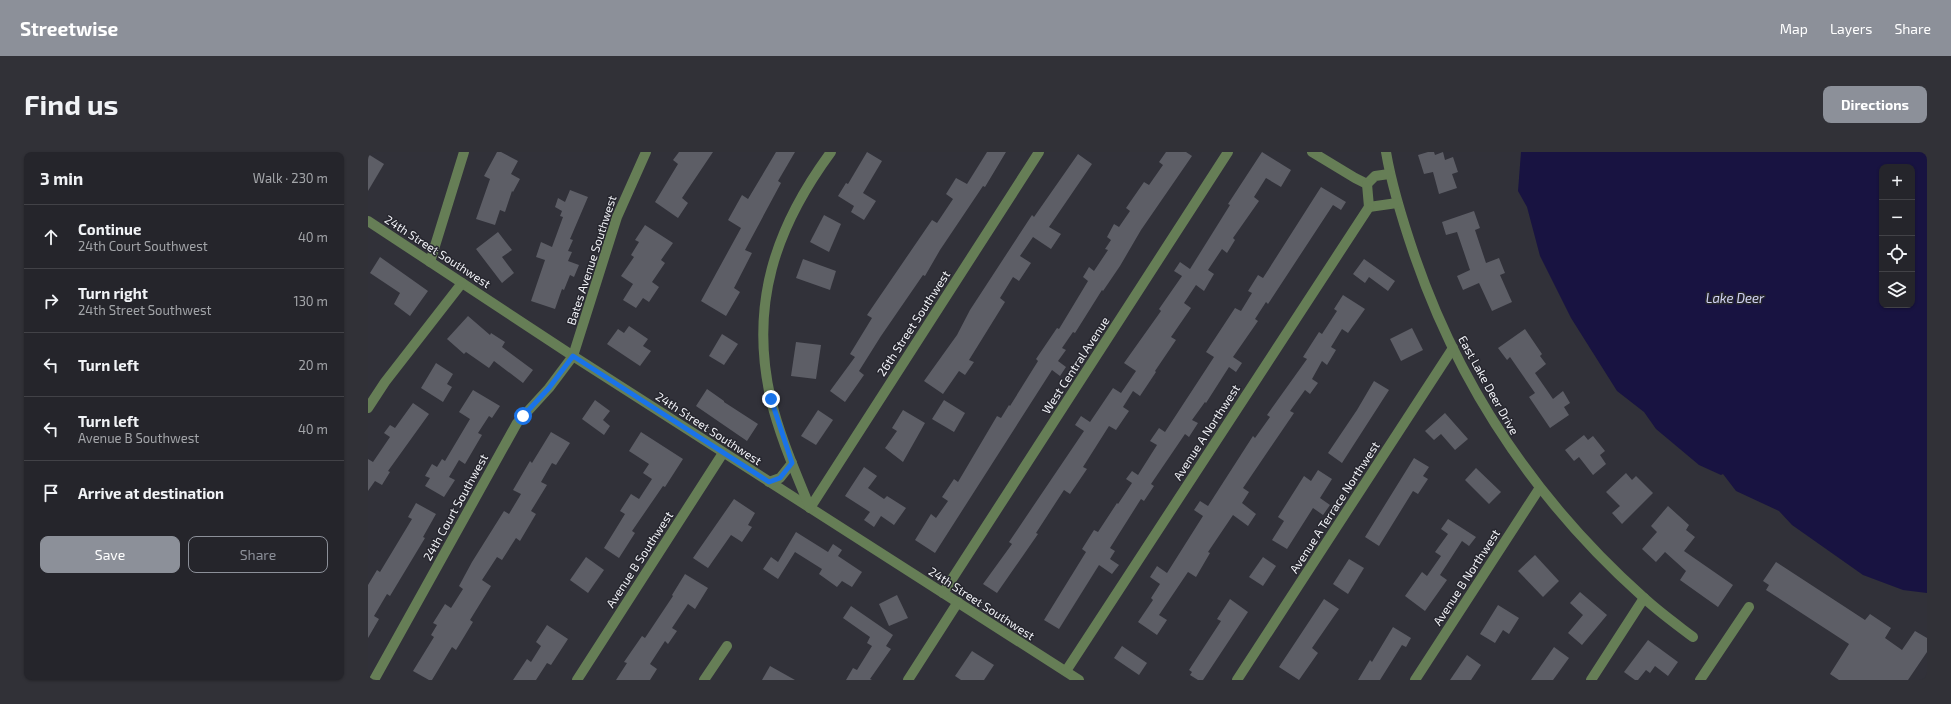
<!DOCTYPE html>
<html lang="en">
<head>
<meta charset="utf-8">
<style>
	:root { --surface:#25252b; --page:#313137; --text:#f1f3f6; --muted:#a3a5a9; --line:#424247; --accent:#8c9099 }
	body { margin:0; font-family:"Exo 2",sans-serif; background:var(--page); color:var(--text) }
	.controls { position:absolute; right:12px; top:12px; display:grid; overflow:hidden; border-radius:8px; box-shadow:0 1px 3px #0004 }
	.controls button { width:36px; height:36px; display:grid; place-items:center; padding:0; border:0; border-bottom:1px solid var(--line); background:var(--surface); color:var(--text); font:20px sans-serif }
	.stop { position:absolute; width:12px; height:12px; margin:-9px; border:3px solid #1a73e8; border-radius:50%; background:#fff }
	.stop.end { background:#1a73e8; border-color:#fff; box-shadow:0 1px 4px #0008 }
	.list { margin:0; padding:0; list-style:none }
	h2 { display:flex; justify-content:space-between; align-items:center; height:52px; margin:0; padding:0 16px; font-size:17px }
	h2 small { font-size:13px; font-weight:400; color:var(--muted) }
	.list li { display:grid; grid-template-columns:26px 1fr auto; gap:12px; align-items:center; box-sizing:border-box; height:64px; padding:0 16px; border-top:1px solid var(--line) }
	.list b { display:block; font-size:15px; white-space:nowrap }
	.list p { margin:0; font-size:13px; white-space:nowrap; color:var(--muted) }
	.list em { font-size:13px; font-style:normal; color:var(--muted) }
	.actions { display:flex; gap:8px; padding:12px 16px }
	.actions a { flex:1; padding:9px 0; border:1px solid var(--accent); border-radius:8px; text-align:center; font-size:14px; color:var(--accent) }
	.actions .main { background:var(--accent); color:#fff }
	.icon { flex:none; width:22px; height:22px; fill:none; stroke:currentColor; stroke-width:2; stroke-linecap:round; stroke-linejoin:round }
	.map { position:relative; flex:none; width:1559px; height:528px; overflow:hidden; border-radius:8px }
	header { display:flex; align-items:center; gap:24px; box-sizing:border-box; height:56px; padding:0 20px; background:var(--accent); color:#fff }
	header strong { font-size:19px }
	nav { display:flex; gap:22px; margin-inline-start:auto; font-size:14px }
	.intro { display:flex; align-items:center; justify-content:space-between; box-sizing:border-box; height:96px; padding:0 24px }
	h1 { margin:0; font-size:28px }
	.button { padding:10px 18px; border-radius:8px; background:var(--accent); color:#fff; font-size:14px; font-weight:700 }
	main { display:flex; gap:24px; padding:0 24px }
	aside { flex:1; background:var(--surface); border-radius:8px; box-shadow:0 1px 3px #0004 }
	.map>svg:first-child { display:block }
</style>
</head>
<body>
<header>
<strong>Streetwise</strong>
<nav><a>Map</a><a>Layers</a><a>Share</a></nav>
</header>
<div class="intro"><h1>Find us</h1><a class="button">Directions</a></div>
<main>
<aside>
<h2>3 min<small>Walk · 230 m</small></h2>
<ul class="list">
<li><svg class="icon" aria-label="ahead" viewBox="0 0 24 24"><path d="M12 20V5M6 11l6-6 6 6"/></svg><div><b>Continue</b><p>24th Court Southwest</p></div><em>40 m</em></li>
<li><svg class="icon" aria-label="right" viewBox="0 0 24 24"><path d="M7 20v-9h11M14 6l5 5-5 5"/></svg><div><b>Turn right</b><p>24th Street Southwest</p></div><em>130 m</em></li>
<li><svg class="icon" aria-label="left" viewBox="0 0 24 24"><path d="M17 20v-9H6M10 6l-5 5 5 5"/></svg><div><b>Turn left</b></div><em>20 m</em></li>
<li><svg class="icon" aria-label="left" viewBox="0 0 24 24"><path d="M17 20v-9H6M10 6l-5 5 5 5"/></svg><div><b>Turn left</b><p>Avenue B Southwest</p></div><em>40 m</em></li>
<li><svg class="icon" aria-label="arrive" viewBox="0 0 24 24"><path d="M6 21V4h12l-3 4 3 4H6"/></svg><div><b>Arrive at destination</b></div></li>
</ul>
<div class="actions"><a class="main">Save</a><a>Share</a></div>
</aside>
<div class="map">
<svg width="1559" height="528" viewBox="0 0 1559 528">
	<rect width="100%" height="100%" fill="#313139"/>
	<path fill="#181341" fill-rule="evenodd" d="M1153,0H1559V441L1535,438L1495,423L1424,373L1411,359L1368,339L1355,322L1353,323L1331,313L1288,277L1276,260L1249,239L1203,166L1172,104L1159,55L1150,39ZM1514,15H1544V153H1514Z"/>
	<g fill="#5d5e66">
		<polygon points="129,0 133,0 150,9 143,22 152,27 145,40 144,39 137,60 132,58 127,73 108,67 122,27 116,24"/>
		<polygon points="311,0 345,0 314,46 320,51 310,66 287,50 310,12 305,8"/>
		<polygon points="408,0 427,0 410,29 413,31 377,98 384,101 366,136 372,140 358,164 333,149 373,76 360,68 374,43 380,47"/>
		<polygon points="499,0 514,9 495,41 508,49 496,68 483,60 486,54 470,44 478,31 480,32"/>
		<polygon points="619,0 638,0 617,35 615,34 572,98 557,124 555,123 513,184 491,219 496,223 477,250 462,239 487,205 482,202 504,166 499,163 564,68 569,71 585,47 578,42 588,26 599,32"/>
		<polygon points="798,0 818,0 824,4 773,78 752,114 735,139 734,138 707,181 705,180 694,196 698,198 690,209 698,215 692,224 684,218 567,401 547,388 563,362 568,366 580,349 574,345 586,327 590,330 629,264 633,266 641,253 642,254 670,209 668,207 689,176 691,177 720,129 715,125 721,115 726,119 740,98 737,97 743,88 739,85 746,72 751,75 762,59 758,56 776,30 781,33 795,13 791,10"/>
		<polygon points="894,0 923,18 913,35 898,26 886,45 891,49 865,86 867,88 859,101 854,97 840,118 846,122 836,139 828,133 816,151 823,156 803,185 808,188 787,219 788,220 772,244 765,239 755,255 761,259 748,278 741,274 715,315 719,317 702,342 696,338 668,381 670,382 629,441 615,432 644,392 641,390 716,279 707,273 713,264 722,270 745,236 753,241 768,219 756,211 793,159 791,157 814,124 806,119 812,110 822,117 862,53 860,52"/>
		<polygon points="1060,0 1066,0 1067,3 1075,0 1077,8 1085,5 1090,20 1084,22 1089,36 1071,42 1065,20 1056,22 1050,3"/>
		<polygon points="0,2 16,12 0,39"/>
		<polygon points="710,2 724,12 681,75 693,82 683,97 665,85 652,104 663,111 651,129 645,125 632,146 637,150 601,208 606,210 597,223 591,219 575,242 556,229 589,183 602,158 664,63 666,65"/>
		<polygon points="953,35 978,50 973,58 965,53 900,152 898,150 887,167 890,169 865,205 874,211 868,220 861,215 838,251 837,250 824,268 830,271 821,285 817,282 783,332 786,334 776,349 773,347 742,396 747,399 742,407 751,413 744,422 731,413 691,477 676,468 718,400 714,397 726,378 730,380 749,351 750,352 764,331 758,327 764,319 770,323 789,293 782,289 791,276 797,280 846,205 838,200 867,156 873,159 884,141 880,139 890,123 895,126"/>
		<polygon points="202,38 220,45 202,87 205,88 200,99 204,100 200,109 211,113 206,125 202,123 196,138 194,137 187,157 163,149 177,108 168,105 173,90 184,95 195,65 192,64 194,59 187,55 190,46 197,50"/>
		<polygon points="1106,59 1112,76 1107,78 1118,111 1131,106 1137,121 1132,123 1144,150 1124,159 1111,131 1095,138 1089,124 1102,118 1089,80 1078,83 1074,70"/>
		<polygon points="456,63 473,72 461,100 442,90"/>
		<polygon points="277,73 305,91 293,108 297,111 284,130 291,135 281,150 275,146 268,156 255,148 265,132 253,124 266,105 263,103 271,90 267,88"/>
		<polygon points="130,80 144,98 134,105 146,121 134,131 108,97"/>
		<polygon points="12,105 60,139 42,164 26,152 32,141 2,121"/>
		<polygon points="435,107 468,119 462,138 428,126"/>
		<polygon points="996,107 1027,129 1020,139 1001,125 997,131 985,122"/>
		<polygon points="975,143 997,157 980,181 974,177 963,195 968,198 959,213 954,209 944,227 950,231 942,242 937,238 922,259 926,261 875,336 881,340 874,351 888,362 880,374 865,363 840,400 842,401 828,425 820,420 791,463 799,468 789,483 770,470 785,448 783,446 792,432 782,425 789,414 799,421 835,364 826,358 832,349 840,354 885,284 887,286 902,265 899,263 939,207 935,205 951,180 954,182 969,159 966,157"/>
		<polygon points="100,164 122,183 123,181 137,190 134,195 165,218 155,231 126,209 121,216 98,200 96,202 79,187"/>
		<polygon points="261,174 280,187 275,194 283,199 272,214 239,192 250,177 256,181"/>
		<polygon points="1044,176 1055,198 1033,209 1022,187"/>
		<polygon points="1157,177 1174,202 1172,204 1178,212 1167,221 1185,247 1195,239 1202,251 1196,255 1201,263 1182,276 1161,245 1167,241 1142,205 1139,208 1130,196"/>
		<polygon points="354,182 370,192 356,213 341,204"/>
		<polygon points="428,190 453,193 448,227 423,224"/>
		<polygon points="68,211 85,222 79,232 84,235 75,250 53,236"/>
		<polygon points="1006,229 1021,238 974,311 960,301 989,258"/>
		<polygon points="339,237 356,249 356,250 390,272 379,289 328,254"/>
		<polygon points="105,238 132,254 124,266 121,264 110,281 114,283 97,312 91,308 81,325 87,328 76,345 57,334 62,326 57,324 64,312 69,315 74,307 77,309 102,267 91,260"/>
		<polygon points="227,248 242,259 235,268 242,274 236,283 214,267"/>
		<polygon points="576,248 597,261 586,280 564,267"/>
		<polygon points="45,251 61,262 20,319 22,320 14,333 7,329 0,339 0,307 5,310 22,285 16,281 22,273 27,276"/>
		<polygon points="450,258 465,268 448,293 433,284"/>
		<polygon points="535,258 557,271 535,310 517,296 529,279 524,276"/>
		<polygon points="1077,261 1100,287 1087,298 1073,282 1066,288 1057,279"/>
		<polygon points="183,280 202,291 188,313 184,311 173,330 179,333 163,359 168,362 152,389 148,386 134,408 129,405 114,428 123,434 102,468 105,470 88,498 84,495 64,528 61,528 45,519 66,485 63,483 69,473 65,471 77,452 83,456 95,437 91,434 104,410 136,359 141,362 153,342 145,338 162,309 164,311"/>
		<polygon points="273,280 315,307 297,335 295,334 264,379 267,381 251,406 236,396 257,362 252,359 263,342 271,347 284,327 275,321 281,312 261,299"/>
		<polygon points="1216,283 1220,288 1225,284 1237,299 1232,303 1238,312 1225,323 1211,305 1206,309 1197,298"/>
		<polygon points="1046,306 1061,315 1055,324 1060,327 1050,342 1045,339 1011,394 997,385"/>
		<polygon points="496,315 509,324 500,336 516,347 519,344 538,356 526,373 513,364 506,375 496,368 502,360 477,344"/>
		<polygon points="1108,316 1133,340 1121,352 1097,328"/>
		<polygon points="950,318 964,327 952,346 962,353 955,363 945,356 919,397 904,388 916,369 910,365 936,324 943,329"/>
		<polygon points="1258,321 1264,328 1268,324 1285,341 1254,372 1244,361 1252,354 1238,340"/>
		<polygon points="366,347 387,361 380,373 384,375 374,390 363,383 340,416 325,406"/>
		<polygon points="48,351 68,362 55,385 57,386 22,444 19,442 6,464 11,467 0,486 0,433 9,418 12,420 44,367 40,365"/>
		<polygon points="1300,354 1321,373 1318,378 1327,385 1316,399 1365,433 1350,455 1312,428 1318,419 1297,400 1288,410 1274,397 1289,380 1283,374"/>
		<polygon points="1080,367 1108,385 1101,394 1094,389 1072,423 1079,428 1057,459 1037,444 1054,420 1059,424 1073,404 1067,400 1080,382 1073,377"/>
		<polygon points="428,380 460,400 465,392 474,398 470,404 494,420 484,435 474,429 469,435 451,422 454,417 427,400 410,427 395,417 403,405 410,410"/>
		<polygon points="1167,403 1191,429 1175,445 1150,419"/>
		<polygon points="218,405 236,418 220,441 202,428"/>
		<polygon points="895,405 908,414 895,434 881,425"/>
		<polygon points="981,407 996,416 980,442 965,432"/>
		<polygon points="1408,410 1497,468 1502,462 1523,476 1517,486 1534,498 1547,479 1559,486 1559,500 1540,528 1471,528 1462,522 1481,492 1398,438 1401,433 1395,429"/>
		<polygon points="317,422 340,436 327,457 320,452 304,476 309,479 300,492 297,489 282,512 289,517 282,528 248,528 259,511 256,510 274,484 277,486 305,444 304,443"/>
		<polygon points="1212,440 1239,463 1214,493 1200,481 1215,463 1202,451"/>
		<polygon points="529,443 540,466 521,474 511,452"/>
		<polygon points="862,447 880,460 835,528 830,528 822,523 824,520 821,518 853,469 849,467"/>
		<polygon points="956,447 971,457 944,496 950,501 931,528 911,515"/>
		<polygon points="1130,453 1151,466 1141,482 1135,478 1127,491 1112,482"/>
		<polygon points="483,454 525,483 518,494 523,497 502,527 504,528 478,528 485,516 489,518 504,494 499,491 502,485 475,466"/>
		<polygon points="179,473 200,487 183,513 179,511 168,528 145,528 159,507 163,510 173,494 168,490"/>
		<polygon points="1025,475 1043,486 1038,495 1034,493 1012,528 990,528 1002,508 1004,510"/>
		<polygon points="1280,488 1310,510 1300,524 1287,514 1282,521 1278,518 1270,528 1267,528 1256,520"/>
		<polygon points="754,494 779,511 771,523 746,506"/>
		<polygon points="1186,495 1201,506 1185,528 1163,528"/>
		<polygon points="604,499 626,513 616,528 593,528 587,524"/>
		<polygon points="1099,503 1113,513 1103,528 1082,528"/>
		<polygon points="402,514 427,528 394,528"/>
	</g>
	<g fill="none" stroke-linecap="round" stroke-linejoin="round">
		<g stroke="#667e56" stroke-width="10">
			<polyline points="944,0 987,26 999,32"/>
			<path d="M1018,0C1024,36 1035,70 1047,105C1093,238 1170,351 1275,445C1291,460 1308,472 1325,485"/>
			<polyline points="999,32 1007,24 1021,22"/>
			<polyline points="999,32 1001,55"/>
			<polyline points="1001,55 1029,51"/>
			<polyline points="0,69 205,204 711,528"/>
			<polyline points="62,110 96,0"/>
			<polyline points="0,256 17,230 94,131"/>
			<polyline points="401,330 412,326 424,311"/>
			<polyline points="442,356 671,0"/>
			<path d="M442,356C428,321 412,285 403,248C381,153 407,76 463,0"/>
			<polyline points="575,441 860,0"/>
			<polyline points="698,519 1001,55"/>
			<polyline points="6,528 149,271 181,236 205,204 249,65 278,0"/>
			<polyline points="209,528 355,301"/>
			<polyline points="336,528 359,494"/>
			<polyline points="540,528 590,450"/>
			<polyline points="869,528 1085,196"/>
			<polyline points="1047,528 1171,337"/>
			<polyline points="1223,528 1276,446"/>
			<polyline points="1332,528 1381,455"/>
		</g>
	</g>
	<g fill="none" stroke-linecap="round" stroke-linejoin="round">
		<polyline stroke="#1a73e8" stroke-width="5" points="155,264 181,236 205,204 401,330 412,326 424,311 403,247"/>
	</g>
	<g text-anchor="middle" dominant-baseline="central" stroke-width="3" stroke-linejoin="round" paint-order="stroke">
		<g font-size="12" fill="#f1f2f7" stroke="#27272f">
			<text transform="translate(70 99) rotate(33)">24th Street Southwest</text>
			<text transform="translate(223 108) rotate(-72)">Bates Avenue Southwest</text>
			<text transform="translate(545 171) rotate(-57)">26th Street Southwest</text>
			<text transform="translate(707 213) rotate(-57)">West Central Avenue</text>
			<text transform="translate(1121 233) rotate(61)">East Lake Deer Drive</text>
			<text transform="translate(341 276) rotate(33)">24th Street Southwest</text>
			<text transform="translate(838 280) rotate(-57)">Avenue A Northwest</text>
			<text transform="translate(87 355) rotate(-61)">24th Court Southwest</text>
			<text transform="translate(966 355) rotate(-57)">Avenue A Terrace Northwest</text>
			<text transform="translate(271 407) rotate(-57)">Avenue B Southwest</text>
			<text transform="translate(1098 425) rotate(-57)">Avenue B Northwest</text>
			<text transform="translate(614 451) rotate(33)">24th Street Southwest</text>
		</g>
		<g font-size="13" font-style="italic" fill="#d3d5f6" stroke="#27272f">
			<text x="1367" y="146">Lake Deer</text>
		</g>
	</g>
</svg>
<div class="controls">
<button>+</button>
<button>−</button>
<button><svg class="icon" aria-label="locate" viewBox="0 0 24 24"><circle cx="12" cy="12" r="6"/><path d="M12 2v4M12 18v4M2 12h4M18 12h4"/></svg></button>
<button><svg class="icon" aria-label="layers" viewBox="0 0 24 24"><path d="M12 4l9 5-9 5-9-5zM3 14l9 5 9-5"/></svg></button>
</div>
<div class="stop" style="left:155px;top:264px"></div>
<div class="stop end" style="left:403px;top:247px"></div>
</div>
</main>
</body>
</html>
